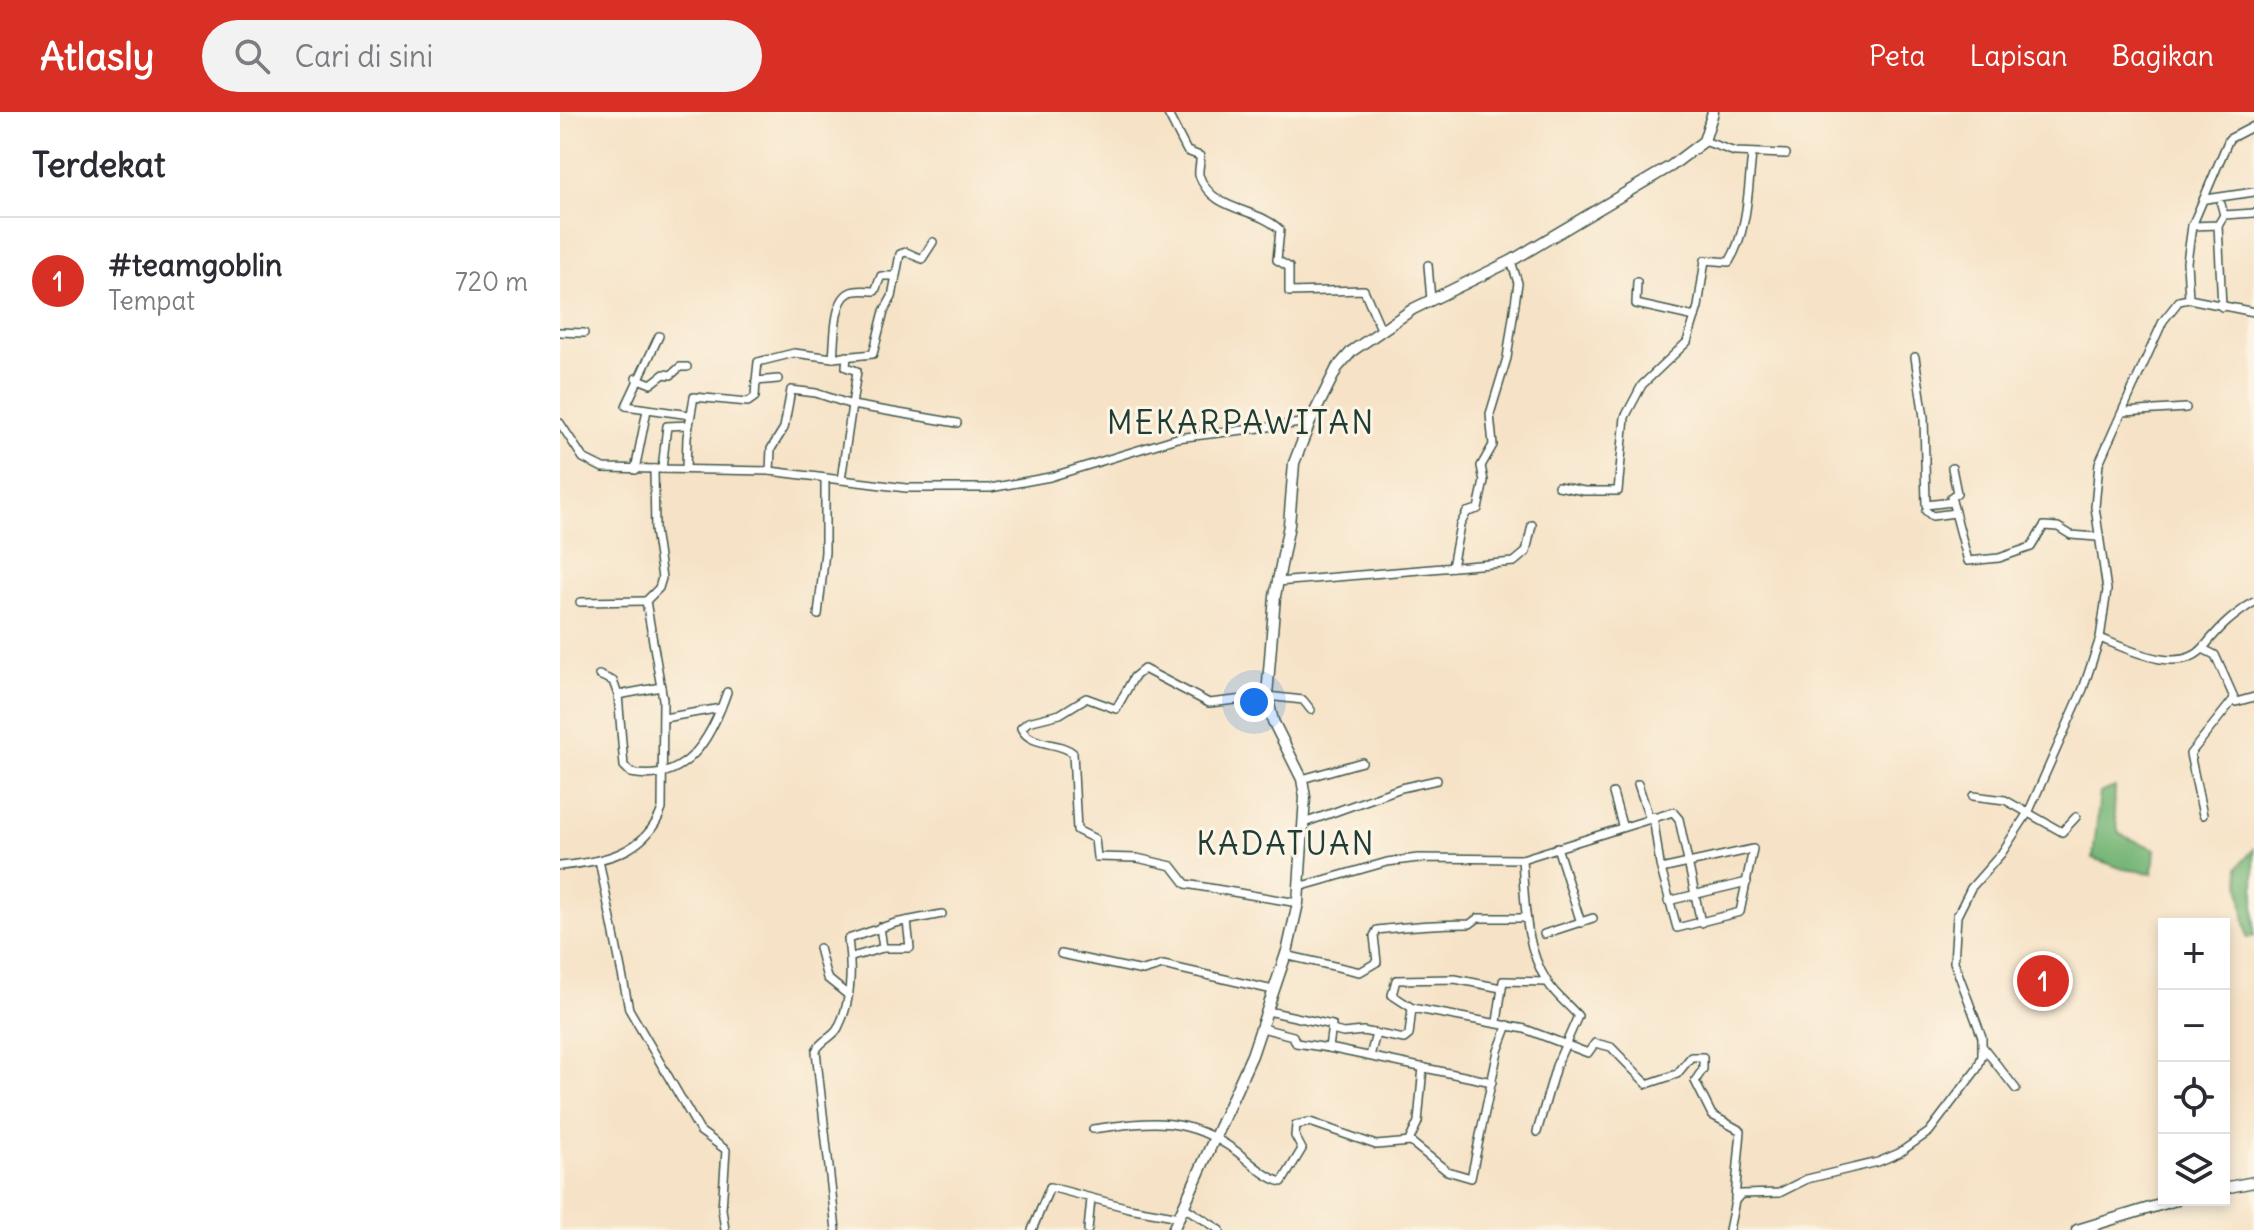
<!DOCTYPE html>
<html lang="id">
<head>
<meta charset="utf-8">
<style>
	:root { --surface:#fff; --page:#f2f2f3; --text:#2b2b33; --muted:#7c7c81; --line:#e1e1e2; --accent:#d93025 }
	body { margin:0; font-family:Delius,sans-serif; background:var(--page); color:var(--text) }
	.controls { position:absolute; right:24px; bottom:24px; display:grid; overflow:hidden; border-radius:0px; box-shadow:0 4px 12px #0003 }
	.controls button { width:72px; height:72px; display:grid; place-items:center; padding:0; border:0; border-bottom:2px solid var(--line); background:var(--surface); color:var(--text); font:40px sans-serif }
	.you { position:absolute; left:694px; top:590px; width:28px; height:28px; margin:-20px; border:6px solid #fff; border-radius:50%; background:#1a73e8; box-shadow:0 0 0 12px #1a73e833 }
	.badge { display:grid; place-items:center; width:52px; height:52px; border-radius:50%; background:var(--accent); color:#fff; font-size:26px; font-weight:700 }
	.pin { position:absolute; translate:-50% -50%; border:4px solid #fff; box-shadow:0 2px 8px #0006 }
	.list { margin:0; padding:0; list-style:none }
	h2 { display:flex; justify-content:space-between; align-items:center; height:104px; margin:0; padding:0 32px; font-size:34px }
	h2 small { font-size:26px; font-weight:400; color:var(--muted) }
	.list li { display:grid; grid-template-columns:52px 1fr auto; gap:24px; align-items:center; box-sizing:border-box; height:128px; padding:0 32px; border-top:2px solid var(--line) }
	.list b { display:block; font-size:30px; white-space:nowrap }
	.list p { margin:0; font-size:26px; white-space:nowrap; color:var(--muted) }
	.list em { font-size:26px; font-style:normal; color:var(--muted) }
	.icon { flex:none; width:44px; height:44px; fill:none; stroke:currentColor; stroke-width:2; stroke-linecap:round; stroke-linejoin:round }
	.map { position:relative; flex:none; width:1694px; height:1118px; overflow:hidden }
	header { display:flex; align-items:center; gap:48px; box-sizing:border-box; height:112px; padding:0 40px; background:var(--accent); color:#fff }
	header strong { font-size:38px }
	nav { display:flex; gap:44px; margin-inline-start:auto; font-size:28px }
	.search { width:560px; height:72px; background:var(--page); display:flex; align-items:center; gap:20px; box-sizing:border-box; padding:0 28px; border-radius:44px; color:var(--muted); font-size:30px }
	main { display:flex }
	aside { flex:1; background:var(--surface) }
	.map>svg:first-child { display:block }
</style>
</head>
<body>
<header>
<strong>Atlasly</strong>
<div class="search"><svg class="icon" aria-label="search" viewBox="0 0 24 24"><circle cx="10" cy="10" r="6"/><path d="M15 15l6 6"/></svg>Cari di sini</div>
<nav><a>Peta</a><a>Lapisan</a><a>Bagikan</a></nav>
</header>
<main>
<aside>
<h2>Terdekat<small></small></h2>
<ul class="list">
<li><span class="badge">1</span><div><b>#teamgoblin</b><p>Tempat</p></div><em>720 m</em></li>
</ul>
</aside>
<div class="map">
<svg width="1694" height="1118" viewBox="0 0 1694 1118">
	<rect width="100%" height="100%" fill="#fcf5e5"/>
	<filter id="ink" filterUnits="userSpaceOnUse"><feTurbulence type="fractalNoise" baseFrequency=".0125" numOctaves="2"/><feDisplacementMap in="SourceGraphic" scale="16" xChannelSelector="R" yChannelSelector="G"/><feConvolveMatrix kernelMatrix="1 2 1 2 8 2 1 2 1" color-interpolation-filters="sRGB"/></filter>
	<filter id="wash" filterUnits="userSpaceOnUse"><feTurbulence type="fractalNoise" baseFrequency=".006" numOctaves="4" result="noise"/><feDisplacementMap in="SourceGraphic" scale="32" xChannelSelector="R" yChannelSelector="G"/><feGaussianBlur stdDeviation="1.8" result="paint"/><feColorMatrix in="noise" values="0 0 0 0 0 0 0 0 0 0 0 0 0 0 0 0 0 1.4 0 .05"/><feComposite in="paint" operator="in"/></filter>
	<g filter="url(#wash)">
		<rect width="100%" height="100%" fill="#f6e2c6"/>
		<g fill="#75b576" stroke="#4a7955" stroke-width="2">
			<polygon points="1555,675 1554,701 1559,722 1595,737 1593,761 1563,757 1533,746 1540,681"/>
			<polygon points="1694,737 1694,824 1687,826 1678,755"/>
		</g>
	</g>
	<g filter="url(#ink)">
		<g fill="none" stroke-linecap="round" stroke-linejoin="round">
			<g stroke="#3f564a" stroke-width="10">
				<g id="street">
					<path d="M607,0L627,39L640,44C641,49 638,58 639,63C652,101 698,95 720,118L717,148L729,155V180L804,178L821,217"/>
					<polyline points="1144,29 1175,40 1226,42"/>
					<polyline points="1646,87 1694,80"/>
					<polyline points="1661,92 1664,103"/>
					<polyline points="1658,113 1662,195"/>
					<polyline points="1632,114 1658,113 1664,103 1694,101"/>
					<polyline points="868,153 871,188"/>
					<polyline points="1077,170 1076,192 1135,205"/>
					<polyline points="1629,187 1694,200"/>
					<polyline points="0,220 24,221"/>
					<polyline points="99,224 66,294 130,303"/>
					<polyline points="1355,245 1364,305 1366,393 1392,390"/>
					<path d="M273,246C275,230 273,190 289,181C296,177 307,179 315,179L321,164H335"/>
					<polyline points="76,266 91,272 104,262 111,263 120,255 127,255"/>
					<polyline points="196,269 198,250 234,241 273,246 313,242 324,199 332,185 340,142 346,140 362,147 373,130"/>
					<polyline points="1564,300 1626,296"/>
					<polyline points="0,311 23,346 43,356 210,359 346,376 430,376 490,365 617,326 750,310"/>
					<polyline points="1392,356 1397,381 1391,385 1408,449 1439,446 1471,435 1484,414 1498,415 1511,423 1537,425"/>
					<polyline points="102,357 107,314 129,313"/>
					<polyline points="126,357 127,325 134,285 188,290 195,285 196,269 218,267"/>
					<polyline points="75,358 87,298"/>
					<polyline points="210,359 211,337 224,316 231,278 256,281 292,293 297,259 286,255 287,244"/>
					<polyline points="281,368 292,293 397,311"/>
					<path d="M998,374L1024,379H1058L1065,305L1082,273L1127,230L1138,195L1145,148L1169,150C1188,119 1188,77 1192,42"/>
					<polyline points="1366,399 1372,404 1395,401"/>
					<polyline points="892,455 900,413 907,400 918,397 924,369 921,354 933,333 930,302 947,246 958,171 951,149"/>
					<polyline points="717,470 954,450 966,440 972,413"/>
					<polyline points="20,490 86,489"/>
					<polyline points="258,503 265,440 265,366"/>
					<path d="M1540,526C1567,537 1620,564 1644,535C1661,514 1671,505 1694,490"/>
					<polyline points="1643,537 1655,543 1676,590 1694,585"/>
					<polyline points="39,563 53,569 58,583"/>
					<path d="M101,575L58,583L64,654L71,661C127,672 151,626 167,580"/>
					<polyline points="707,584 743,588 751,598"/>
					<path d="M708,590L685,587L649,591L584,557L574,565L556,597L526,586L500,602L468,610L461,616C470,635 499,629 513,641L517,718L535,727L537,745L577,746L612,754L626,772L738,791"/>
					<polyline points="104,606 161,596"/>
					<polyline points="742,667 802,650"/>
					<polyline points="1078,672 1089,705"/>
					<polyline points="1053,681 1062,713"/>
					<polyline points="1413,684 1445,688 1502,720 1516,705"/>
					<polyline points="1643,703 1630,642 1673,588"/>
					<polyline points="1093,704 1100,753 1117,816 1180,800 1193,737 1101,757"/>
					<polyline points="744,711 841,676 877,668"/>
					<polyline points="997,735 1021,811"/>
					<path d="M962,747C965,789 964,835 988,871C996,884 1009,893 1018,904L996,954L977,1020"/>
					<polyline points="39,748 69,897 140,1019 166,1038 162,1097 165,1118"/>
					<path d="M0,754C41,750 86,742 102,697L103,587L86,489L99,476L102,466L95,418L94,357"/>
					<polyline points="739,775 827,750 858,746 962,747 1113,700 1119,707 1141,811"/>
					<polyline points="1108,789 1187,770"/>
					<polyline points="320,815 323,836"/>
					<polyline points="984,822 1033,806"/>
					<polyline points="259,836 267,866 288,883"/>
					<polyline points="501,842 583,859 603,853 713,878"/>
					<path d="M725,843L800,860L817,850L814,824L817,818C848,814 878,812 910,812L918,806H965"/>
					<polyline points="292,845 323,836 350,836 347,809"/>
					<polyline points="852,896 832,883 836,868 895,867 941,876"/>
					<polyline points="708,899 772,913 769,936 932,970"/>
					<polyline points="937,910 943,869 987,870"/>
					<polyline points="702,916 733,924 736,931 769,936"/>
					<polyline points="772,918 783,921 803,919 844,927 849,923 852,896 965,917 1028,941 1035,931 1051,935 1087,972 1117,962 1131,945 1143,945 1143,957 1135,969 1152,1003 1181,1019 1175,1086"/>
					<polyline points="1423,935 1456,977"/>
					<polyline points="810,944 816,922"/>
					<path d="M533,1017C591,1009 626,1003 676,1039C690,1050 706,1066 722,1070L742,1037L735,1024L736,1013L750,1010L816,1033L851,1030L887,1059L911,1066L938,939L948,913"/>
					<polyline points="849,1029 858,1010 863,955"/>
					<polyline points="624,1095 660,1118"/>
					<path d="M276,1118L256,939C260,928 273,926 278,916C292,889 292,856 288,827L335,811L382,802"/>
					<polyline points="472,1118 490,1075 569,1096 620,1105"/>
					<polyline points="528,1118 531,1087"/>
					<polyline points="1169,1118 1175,1089 1181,1082 1219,1081 1247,1067 1318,1050 1339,1041 1369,1020 1417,957 1422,944 1422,925 1394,850 1397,804 1411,776 1441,742 1469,699 1523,577 1540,526 1547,478 1535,395 1539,351 1603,209 1619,189 1629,187 1627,150 1632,114 1669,27 1694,14"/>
				</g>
			</g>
			<g stroke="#3f564a" stroke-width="13">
				<g id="secondary">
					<polyline points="1664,1076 1694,1070"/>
					<polyline points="613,1118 692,943 728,836 738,791 745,685 742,667 713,609 707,584 715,484 729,413 734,351 750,310 777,256 792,239 853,197 951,149 1111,54 1144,29 1153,0"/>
					<polyline points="1517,1118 1616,1088"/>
				</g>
			</g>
			<use href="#street" stroke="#fff" stroke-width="7"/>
			<use href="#secondary" stroke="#fff" stroke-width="10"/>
		</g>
	</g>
	<g text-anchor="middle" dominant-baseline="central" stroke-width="6" stroke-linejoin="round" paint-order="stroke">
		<g font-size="32" letter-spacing="2" fill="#1f3d34" stroke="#fcf5e5">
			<text x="681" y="310">MEKARPAWITAN</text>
			<text x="726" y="731">KADATUAN</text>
		</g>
	</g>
</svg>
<div class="controls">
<button>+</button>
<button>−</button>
<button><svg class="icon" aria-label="locate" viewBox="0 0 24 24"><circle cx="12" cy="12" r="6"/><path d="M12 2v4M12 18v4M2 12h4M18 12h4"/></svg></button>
<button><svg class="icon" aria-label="layers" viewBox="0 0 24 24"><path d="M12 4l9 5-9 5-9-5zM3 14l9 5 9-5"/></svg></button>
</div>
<div class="you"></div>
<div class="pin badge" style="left:1483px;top:869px">1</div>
</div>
</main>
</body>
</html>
